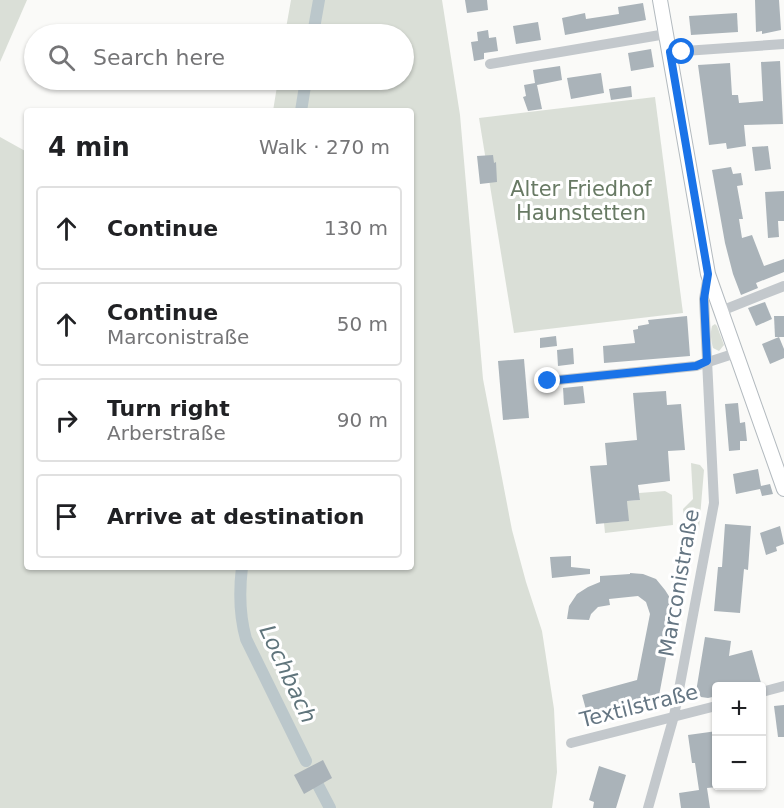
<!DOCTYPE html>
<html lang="en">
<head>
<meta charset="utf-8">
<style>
	:root { --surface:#fff; --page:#f2f2f2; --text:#202124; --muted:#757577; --line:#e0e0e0 }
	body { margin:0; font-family:"DejaVu Sans",sans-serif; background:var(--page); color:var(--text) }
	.controls { position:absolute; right:18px; bottom:18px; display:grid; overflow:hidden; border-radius:6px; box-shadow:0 2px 4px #0004 }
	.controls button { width:54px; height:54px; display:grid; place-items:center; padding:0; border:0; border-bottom:2px solid var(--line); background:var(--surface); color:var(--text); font:30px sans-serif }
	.stop { position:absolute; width:18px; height:18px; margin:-14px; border:4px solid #1a73e8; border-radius:50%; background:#fff }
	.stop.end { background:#1a73e8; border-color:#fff; box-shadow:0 2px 6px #0008 }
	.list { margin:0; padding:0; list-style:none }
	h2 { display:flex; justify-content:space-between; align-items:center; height:78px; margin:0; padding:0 24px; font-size:26px }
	h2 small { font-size:20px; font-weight:400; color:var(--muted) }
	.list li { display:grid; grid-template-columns:39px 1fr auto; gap:18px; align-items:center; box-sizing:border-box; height:84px; margin:0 12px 12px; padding:0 12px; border:2px solid var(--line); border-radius:6px }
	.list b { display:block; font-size:22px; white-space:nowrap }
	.list p { margin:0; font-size:20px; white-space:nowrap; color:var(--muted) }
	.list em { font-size:20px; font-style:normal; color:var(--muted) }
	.icon { flex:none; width:33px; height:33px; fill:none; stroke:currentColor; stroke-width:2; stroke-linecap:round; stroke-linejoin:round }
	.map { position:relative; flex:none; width:784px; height:808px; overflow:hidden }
	.search { position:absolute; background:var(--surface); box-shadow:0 2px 4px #0004; left:24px; top:24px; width:390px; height:66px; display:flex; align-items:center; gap:15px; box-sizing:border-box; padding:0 21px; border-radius:33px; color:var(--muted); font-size:22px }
	.panel { position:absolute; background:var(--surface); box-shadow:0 2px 4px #0004; left:24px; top:108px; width:390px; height:462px; border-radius:6px }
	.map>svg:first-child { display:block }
</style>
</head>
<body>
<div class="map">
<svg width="784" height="808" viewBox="0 0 784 808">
	<rect width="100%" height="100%" fill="#fafaf8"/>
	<g fill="#dadfd7">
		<polygon points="0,0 27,0 0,62"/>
		<polygon points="291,0 442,0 460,115 483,379 512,530 526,582 542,631 554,709 557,772 552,808 0,808 0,137 27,152 27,567 411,567 411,111 273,111 278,80 404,80 404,34 285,34"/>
		<polygon points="655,97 683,313 514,333 479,118"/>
		<path d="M715,324L717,326L724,345L719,351L713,348C711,341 710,333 712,326Z"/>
		<polygon points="691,463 700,465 704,470 699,529 696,532 686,530 683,509 693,499"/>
		<polygon points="665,491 672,495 673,525 605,533 604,523 628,521 627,501 640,500 639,493"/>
	</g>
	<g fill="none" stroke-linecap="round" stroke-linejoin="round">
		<g stroke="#bbc7cb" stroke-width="12">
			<polyline points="313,34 319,0"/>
			<polyline points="301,111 306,80"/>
			<path d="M242,567C239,592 239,614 246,639L306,761"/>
			<polyline points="318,785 330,808"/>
		</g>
	</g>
	<g fill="#aab3b9">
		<polygon points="465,0 487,0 488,10 467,13"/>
		<polygon points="755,0 779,0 781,30 762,34 762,31 756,32"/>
		<polygon points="643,3 646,20 565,35 562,18 585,13 586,19 619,14 618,7"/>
		<polygon points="737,13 738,32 691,35 689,16"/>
		<polygon points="538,22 541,40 516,44 513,26"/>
		<polygon points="488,30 489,38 496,37 498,51 484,53 484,59 474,61 471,42 478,41 477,32"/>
		<polygon points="651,49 654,67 631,71 628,53"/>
		<polygon points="780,61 783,124 744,125 746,146 727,149 726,143 709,145 698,65 730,63 732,95 738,95 739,103 763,101 761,62"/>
		<polygon points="560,66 562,80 537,85 542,109 528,111 523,97 526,96 524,85 535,83 533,70"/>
		<polygon points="601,73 604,93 571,99 567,78"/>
		<polygon points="631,86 632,97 611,100 609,89"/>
		<polygon points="768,146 771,169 755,171 752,147"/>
		<polygon points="493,155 494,163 496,162 497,182 480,184 477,156"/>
		<polygon points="731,167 733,174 741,173 743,185 737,186 743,219 739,219 742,238 752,235 764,266 784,259 784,272 756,283 758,288 741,295 733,274 725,243 712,170"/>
		<polygon points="784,191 784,221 778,221 779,237 768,238 765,192"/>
		<polygon points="765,302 772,319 756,326 748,308"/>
		<polygon points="687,316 690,356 604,363 603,346 635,343 633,330 638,329 638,326 649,324 648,320"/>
		<polygon points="774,316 784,316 784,337 775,337"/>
		<polygon points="556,336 557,346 540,348 540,338"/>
		<polygon points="779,337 784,349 784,358 770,364 762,344"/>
		<polygon points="573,348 574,364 558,366 557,350"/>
		<polygon points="524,359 529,418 503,420 498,361"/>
		<polygon points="583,386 585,403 564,405 563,388"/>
		<polygon points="666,391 667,405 681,404 685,450 668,451 670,481 638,485 640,500 627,501 629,521 596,524 590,466 607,465 605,443 637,440 633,393"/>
		<polygon points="738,403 740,423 745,422 747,441 740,441 740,450 729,451 725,404"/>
		<polygon points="758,469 761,486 770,484 773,494 762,496 760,489 736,494 733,474"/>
		<polygon points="725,524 751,526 748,570 744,569 740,613 714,611 718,567 722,567"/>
		<polygon points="780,526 784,544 776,547 777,551 766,555 760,533"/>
		<polygon points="571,556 571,567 590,569 590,574 552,578 550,557"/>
		<polygon points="630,573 643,574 656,579 665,590 672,601 671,615 674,616 658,701 588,717 582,695 637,680 650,614 646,602 638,596 609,599 610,605 598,607 591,614 589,620 567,619 569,606 577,594 588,587 600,582 600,576 630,574"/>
		<polygon points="705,637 731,641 729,656 752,650 761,683 748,687 717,687 717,696 708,698 701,697 696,692"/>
		<polygon points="784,705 784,737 778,737 774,706"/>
		<polygon points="717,731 717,787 707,788 710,808 681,808 679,793 699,790 695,763 692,763 688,735"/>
		<polygon points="323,760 332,778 304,794 294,775"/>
		<polygon points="599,766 626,775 616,808 593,808 594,802 589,800"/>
	</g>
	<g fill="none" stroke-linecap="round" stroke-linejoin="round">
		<g stroke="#b3babf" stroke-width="16">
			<polyline id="secondary" points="660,0 708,274 784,489"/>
		</g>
		<g stroke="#c3c8cc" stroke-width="10">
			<polyline points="670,52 784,44"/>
			<polyline points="490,64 666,34"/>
			<polyline points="721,311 784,286"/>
			<polyline points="548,381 696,366 736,353"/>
			<polyline points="762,692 784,686"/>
			<polyline points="571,743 716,706"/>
			<polyline points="648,808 674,716 714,503 704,299 708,275"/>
		</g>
		<use href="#secondary" stroke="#fff" stroke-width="14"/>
	</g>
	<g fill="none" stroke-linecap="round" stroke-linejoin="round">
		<polyline stroke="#1a73e8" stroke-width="8" points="548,381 696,366 707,361 704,299 708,274 670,52 682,52"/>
	</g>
	<g text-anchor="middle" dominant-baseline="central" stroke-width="6" stroke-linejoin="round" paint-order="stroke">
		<g font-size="21" fill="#687a64" stroke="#fff">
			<text x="581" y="189">Alter Friedhof<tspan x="581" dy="24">Haunstetten</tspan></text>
		</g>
		<g font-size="21" fill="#657683" stroke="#fff">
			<text transform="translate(679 583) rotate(-80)">Marconistraße</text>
			<text transform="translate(639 706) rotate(-14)">Textilstraße</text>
		</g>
		<g font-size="22" font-style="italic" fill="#60757c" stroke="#fff">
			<text transform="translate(288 674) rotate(65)">Lochbach</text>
		</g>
	</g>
</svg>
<div class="controls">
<button>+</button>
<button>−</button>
</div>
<div class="stop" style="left:682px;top:52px"></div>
<div class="stop end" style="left:548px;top:381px"></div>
<div class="search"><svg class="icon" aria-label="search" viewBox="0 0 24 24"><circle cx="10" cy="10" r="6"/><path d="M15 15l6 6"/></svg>Search here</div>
<section class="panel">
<h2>4 min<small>Walk · 270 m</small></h2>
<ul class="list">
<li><svg class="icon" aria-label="ahead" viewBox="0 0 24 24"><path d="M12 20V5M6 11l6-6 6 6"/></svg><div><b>Continue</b></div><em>130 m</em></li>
<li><svg class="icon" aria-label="ahead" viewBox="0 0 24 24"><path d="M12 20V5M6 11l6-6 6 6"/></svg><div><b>Continue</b><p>Marconistraße</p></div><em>50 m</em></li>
<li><svg class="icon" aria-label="right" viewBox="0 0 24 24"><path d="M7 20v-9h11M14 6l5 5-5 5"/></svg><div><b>Turn right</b><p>Arberstraße</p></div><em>90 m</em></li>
<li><svg class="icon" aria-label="arrive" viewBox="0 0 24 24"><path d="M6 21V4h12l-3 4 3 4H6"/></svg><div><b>Arrive at destination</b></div></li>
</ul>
</section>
</div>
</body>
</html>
